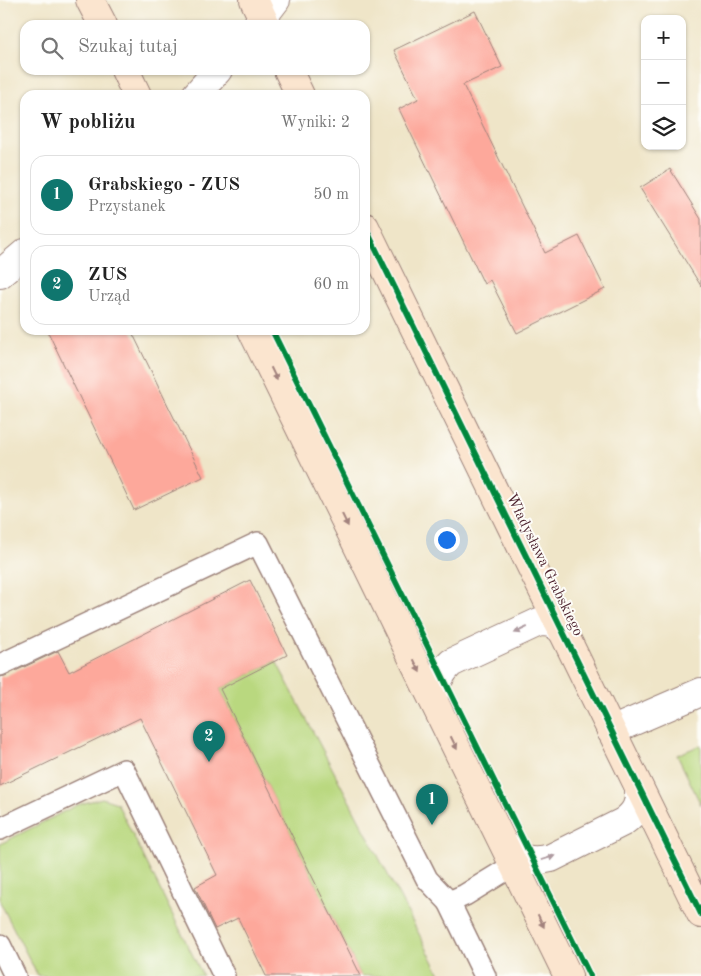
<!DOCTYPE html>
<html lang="pl">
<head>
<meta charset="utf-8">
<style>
	:root { --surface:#fff; --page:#f6f6f6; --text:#222; --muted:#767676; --line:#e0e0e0; --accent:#0f766e }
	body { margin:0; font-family:"Old Standard TT",serif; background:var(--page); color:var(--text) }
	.controls { position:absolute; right:15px; top:15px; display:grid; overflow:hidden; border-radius:10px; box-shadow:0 1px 4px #0004 }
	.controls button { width:45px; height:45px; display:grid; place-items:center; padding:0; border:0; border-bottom:1px solid var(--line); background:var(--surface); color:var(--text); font:25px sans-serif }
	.you { position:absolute; left:446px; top:539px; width:18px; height:18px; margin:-12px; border:4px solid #fff; border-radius:50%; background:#1a73e8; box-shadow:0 0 0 8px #1a73e833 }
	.badge { display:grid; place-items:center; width:32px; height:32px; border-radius:50%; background:var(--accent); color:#fff; font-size:16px; font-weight:700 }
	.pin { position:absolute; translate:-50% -41px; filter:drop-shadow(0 1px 2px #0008) }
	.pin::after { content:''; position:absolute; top:26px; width:18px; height:15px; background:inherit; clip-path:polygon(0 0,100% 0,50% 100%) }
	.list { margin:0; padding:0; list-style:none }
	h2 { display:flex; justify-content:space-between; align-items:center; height:65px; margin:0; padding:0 20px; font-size:21px }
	h2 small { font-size:16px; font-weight:400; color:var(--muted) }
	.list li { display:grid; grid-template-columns:32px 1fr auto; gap:15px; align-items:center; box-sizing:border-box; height:80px; margin:0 10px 10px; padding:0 10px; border:1px solid var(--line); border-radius:15px }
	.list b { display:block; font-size:19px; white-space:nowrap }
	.list p { margin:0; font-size:16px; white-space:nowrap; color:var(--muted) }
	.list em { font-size:16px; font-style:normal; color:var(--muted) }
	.icon { flex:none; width:28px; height:28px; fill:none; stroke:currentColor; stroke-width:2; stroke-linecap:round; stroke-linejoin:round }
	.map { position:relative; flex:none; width:701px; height:976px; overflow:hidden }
	.search { position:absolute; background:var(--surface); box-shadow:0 1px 4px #0004; left:20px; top:20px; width:350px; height:55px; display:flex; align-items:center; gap:12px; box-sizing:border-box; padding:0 18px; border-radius:15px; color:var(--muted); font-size:19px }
	.panel { position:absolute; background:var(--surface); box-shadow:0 1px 4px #0004; left:20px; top:90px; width:350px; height:245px; border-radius:15px }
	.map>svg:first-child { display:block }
</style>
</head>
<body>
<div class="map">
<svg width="701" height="976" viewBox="0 0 701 976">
	<rect width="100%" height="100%" fill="#fdfcf7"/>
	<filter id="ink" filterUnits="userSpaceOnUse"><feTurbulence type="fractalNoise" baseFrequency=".02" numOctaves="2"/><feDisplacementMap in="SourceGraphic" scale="10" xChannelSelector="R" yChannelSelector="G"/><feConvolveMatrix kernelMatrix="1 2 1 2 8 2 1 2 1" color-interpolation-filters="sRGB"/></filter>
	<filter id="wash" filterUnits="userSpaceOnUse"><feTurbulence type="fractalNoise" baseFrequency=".0096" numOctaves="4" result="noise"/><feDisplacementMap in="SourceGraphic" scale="20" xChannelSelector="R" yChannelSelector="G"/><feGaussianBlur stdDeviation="1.12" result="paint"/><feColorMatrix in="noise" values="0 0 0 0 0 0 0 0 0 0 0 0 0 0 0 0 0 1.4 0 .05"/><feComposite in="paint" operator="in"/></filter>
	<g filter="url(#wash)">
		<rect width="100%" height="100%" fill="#efe5c8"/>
		<g fill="#b9d87f" stroke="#827c55">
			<polygon points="276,661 441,976 361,976 220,689"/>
			<polygon points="701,745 701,805 677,755"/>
			<polygon points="102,798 117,803 203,976 38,976 0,902 0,844 77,805"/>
		</g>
		<g id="blocks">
			<g fill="#fda89b">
				<polygon points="475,11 502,67 463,85 545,253 579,236 605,289 517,333 490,280 484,284 399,109 418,99 394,50"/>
				<polygon points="670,169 701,219 701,286 640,188"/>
				<polygon points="47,330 131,330 203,477 134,510"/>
				<polygon points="250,580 287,655 220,689 361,976 266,976 238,918 215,929 195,887 217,875 140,718 0,786 0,677 5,676 58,651 69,672"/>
			</g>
		</g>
	</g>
	<g filter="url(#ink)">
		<use href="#blocks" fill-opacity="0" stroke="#9c827a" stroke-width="1"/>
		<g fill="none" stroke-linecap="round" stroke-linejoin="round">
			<g stroke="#9c827a" stroke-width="24">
				<g id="lane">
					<polyline points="0,665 258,543 427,879 449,902 465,895 514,865"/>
					<polyline points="0,829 124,770 224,976"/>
					<polyline points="449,902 485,976"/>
					<polyline points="0,945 15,976"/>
				</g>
			</g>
			<g stroke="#9c827a" stroke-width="30">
				<g id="street">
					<polyline points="257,25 276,0"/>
					<polyline points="196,95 218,70"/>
					<polyline points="0,274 25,253"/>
					<path d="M433,699C435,684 440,673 451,663L539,622C550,622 557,624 564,633"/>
					<polyline points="611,731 701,692"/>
					<path d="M505,845C519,860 531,863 551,858L623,822C636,813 640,804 639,788"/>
				</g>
			</g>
			<g stroke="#9c827a" stroke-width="30">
				<g id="secondary">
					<polyline points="90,0 103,25"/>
					<polyline points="254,0 266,25"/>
					<polyline points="125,70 137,95"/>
					<polyline points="288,70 300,95"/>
					<polyline points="365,227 701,914"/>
					<polyline points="252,330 568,976"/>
				</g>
			</g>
			<use href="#lane" stroke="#fff" stroke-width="21"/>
			<use href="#street" stroke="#fff" stroke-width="28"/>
			<use href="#secondary" stroke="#fbe5cf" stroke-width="28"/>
			<g stroke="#fdfcf7" stroke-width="9">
				<g id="cycleway">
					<polyline points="365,227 701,914"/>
					<polyline points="272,330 590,976"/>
				</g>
			</g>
			<use href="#cycleway" stroke="#00873e" stroke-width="6"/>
		</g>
		<defs><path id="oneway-solid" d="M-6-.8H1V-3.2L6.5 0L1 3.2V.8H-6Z" transform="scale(1.25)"/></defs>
		<g fill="#a2827d">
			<use href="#oneway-solid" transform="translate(274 374) rotate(64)"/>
			<use href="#oneway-solid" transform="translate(345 520) rotate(64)"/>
			<use href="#oneway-solid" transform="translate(417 666) rotate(64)"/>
			<use href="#oneway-solid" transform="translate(454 743) rotate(64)"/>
			<use href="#oneway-solid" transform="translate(541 921) rotate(64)"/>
		</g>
		<g fill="#ae9aa0">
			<use href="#oneway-solid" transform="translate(521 630) rotate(155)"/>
			<use href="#oneway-solid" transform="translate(548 858) rotate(-18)"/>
		</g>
	</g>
	<g text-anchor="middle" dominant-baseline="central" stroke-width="4" stroke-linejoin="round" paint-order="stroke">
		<g font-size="15" fill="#4a1f2b" stroke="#fdfcf7">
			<text transform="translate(544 565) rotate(64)">Władysława Grabskiego</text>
		</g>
	</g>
</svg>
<div class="controls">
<button>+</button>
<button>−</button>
<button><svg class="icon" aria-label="layers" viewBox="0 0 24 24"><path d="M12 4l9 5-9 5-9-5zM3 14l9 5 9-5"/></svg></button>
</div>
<div class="you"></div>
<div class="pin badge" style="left:432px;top:825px">1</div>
<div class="pin badge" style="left:209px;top:762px">2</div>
<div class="search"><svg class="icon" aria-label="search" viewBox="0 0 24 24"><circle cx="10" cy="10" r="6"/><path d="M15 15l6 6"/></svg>Szukaj tutaj</div>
<section class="panel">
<h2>W pobliżu<small>Wyniki: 2</small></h2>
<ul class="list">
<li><span class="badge">1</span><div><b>Grabskiego - ZUS</b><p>Przystanek</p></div><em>50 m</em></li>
<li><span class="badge">2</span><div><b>ZUS</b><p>Urząd</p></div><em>60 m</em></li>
</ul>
</section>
</div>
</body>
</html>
